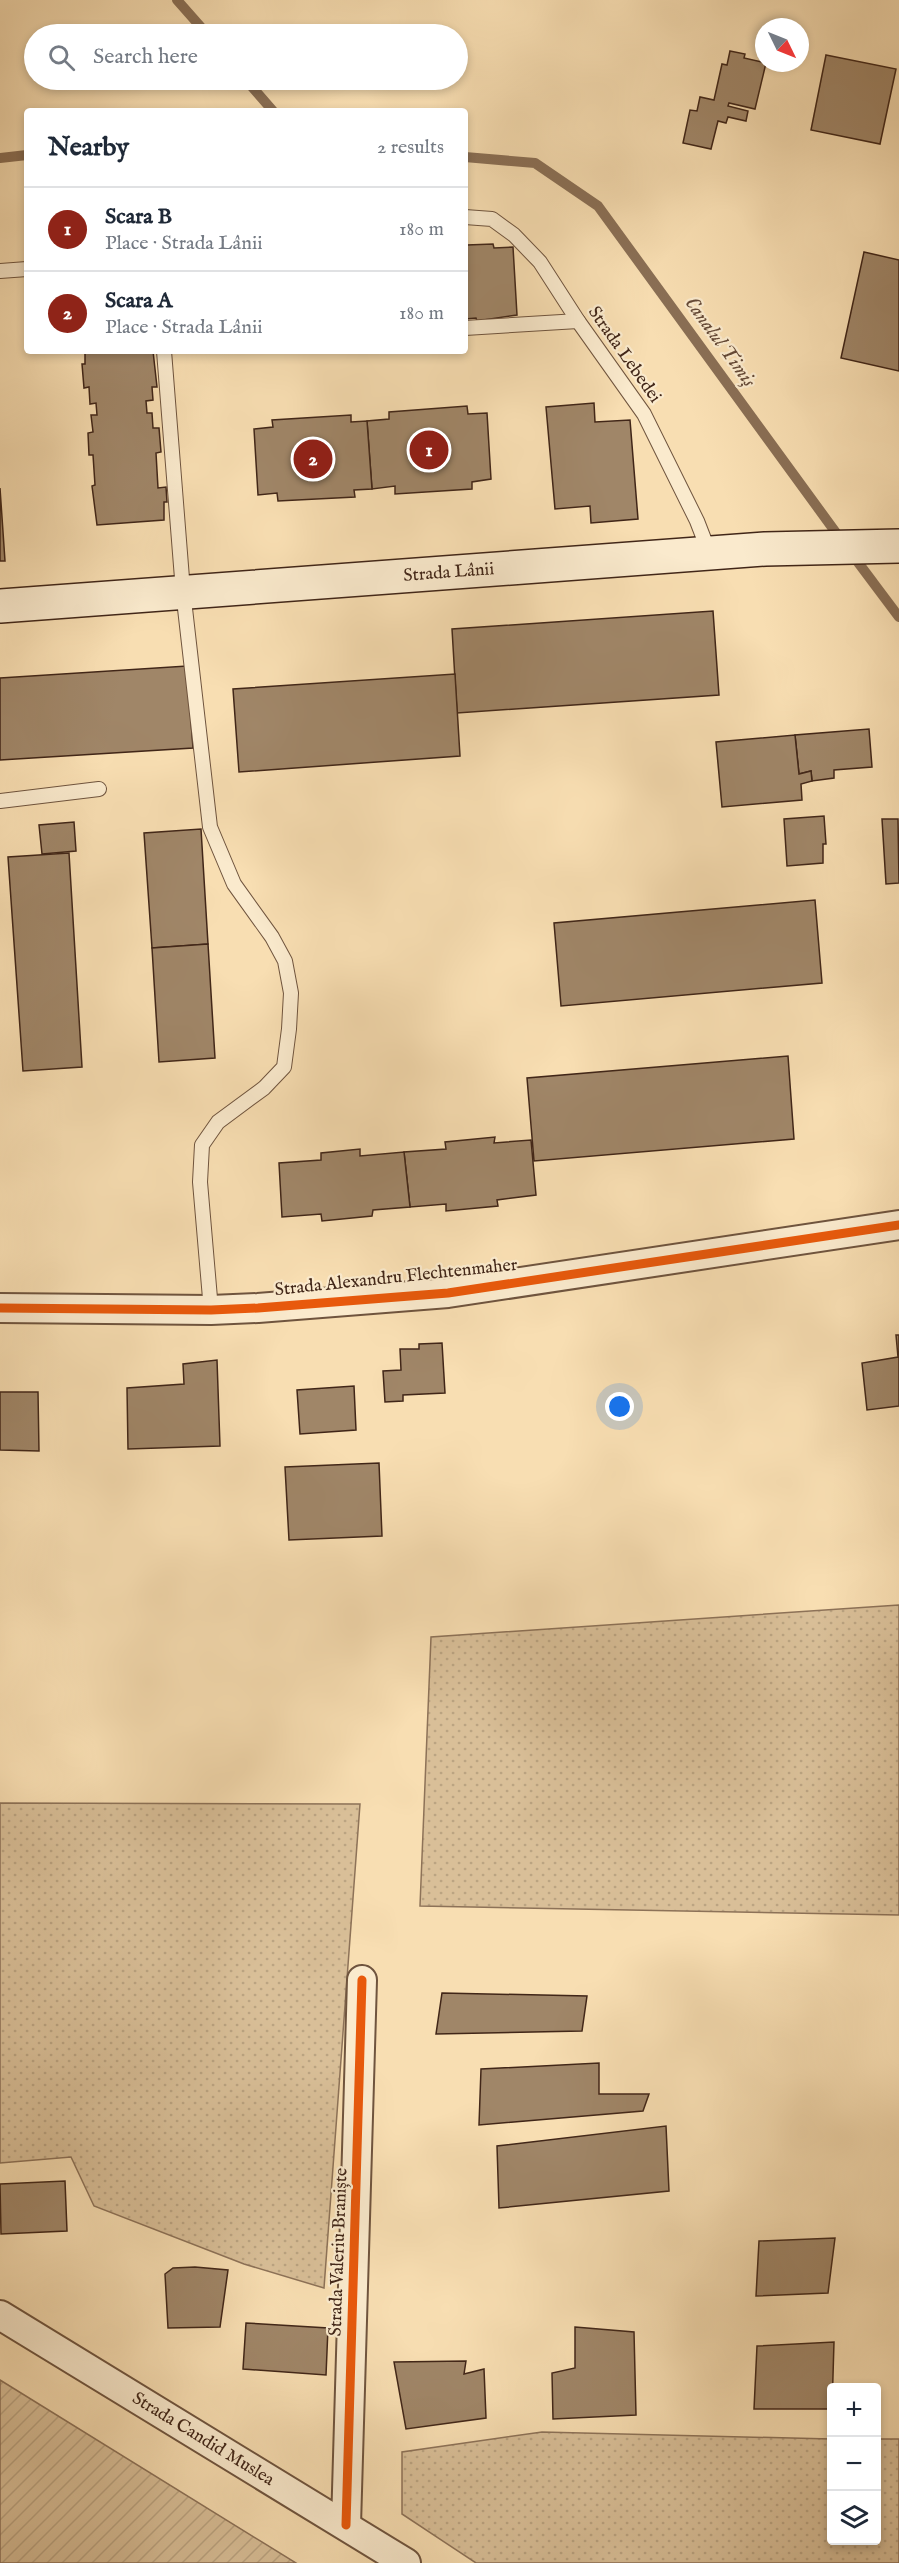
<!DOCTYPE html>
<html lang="en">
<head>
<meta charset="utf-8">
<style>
	:root { --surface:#fff; --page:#f2f2f3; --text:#1f2937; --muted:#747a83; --line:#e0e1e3; --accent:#8f2418 }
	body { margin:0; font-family:"IM FELL English",serif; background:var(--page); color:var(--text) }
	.controls { position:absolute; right:18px; bottom:18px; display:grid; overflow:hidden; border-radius:6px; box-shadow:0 3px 9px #0003 }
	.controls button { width:54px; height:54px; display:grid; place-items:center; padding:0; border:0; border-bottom:2px solid var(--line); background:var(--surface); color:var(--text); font:30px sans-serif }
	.compass { position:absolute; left:755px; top:18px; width:54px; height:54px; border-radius:50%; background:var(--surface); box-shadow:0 3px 9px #0003; rotate:133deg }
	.you { position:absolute; left:620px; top:1407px; width:21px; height:21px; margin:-15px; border:4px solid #fff; border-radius:50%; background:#1a73e8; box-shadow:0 0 0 9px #1a73e833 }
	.badge { display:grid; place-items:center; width:39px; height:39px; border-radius:50%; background:var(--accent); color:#fff; font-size:20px; font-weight:700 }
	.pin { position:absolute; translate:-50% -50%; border:3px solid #fff; box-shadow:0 2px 6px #0006 }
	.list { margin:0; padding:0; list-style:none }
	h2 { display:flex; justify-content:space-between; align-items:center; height:78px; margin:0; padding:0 24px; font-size:26px }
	h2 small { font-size:20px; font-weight:400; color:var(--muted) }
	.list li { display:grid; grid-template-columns:39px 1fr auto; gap:18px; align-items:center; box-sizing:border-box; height:84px; padding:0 24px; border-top:2px solid var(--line) }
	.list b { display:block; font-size:22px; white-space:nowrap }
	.list p { margin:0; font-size:20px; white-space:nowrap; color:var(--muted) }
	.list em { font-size:20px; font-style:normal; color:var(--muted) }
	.icon { flex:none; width:33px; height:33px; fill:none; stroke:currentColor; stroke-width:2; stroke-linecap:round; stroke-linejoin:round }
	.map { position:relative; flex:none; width:899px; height:2563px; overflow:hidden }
	.search { position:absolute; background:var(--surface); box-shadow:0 3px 9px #0003; left:24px; top:24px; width:444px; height:66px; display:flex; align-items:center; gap:15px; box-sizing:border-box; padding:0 21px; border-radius:33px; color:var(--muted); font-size:22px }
	.panel { position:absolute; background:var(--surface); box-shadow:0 3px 9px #0003; left:24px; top:108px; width:444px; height:246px; border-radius:6px }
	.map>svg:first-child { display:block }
</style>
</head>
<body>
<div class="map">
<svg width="899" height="2563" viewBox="0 0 899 2563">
	<defs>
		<pattern id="grass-dots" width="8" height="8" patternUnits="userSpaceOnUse" patternTransform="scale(1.5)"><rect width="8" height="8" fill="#d9bf98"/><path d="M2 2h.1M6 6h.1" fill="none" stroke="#bba482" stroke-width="1.8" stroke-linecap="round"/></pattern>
		<pattern id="garden-furrows" width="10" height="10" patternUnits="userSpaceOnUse" patternTransform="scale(1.5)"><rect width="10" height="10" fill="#d9bf98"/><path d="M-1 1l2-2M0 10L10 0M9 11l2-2" fill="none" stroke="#bba482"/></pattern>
	</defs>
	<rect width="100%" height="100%" fill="#f8deb2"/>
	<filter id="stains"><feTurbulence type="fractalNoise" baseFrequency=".00333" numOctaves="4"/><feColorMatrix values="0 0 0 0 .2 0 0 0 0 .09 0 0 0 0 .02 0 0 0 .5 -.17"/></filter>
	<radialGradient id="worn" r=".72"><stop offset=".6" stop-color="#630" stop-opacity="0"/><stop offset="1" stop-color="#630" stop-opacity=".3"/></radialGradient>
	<g fill="url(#grass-dots)" stroke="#8d7258" stroke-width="1.5">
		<polygon points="899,1605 899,1915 420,1906 431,1637"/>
		<polygon points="0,1803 360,1804 324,2288 244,2264 94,2206 71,2157 0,2163"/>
		<polygon points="542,2432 831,2439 832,2540 876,2540 877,2439 899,2439 899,2563 476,2563 402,2514 402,2452"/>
	</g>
	<polygon fill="url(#garden-furrows)" stroke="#8d7258" stroke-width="1.5" points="0,2380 296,2563 0,2563"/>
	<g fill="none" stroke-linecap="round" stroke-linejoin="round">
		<g stroke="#8a6f55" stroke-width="10">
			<polyline points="177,0 207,34"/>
			<polyline points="246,80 273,111"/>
			<polyline points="465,157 535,163 598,206 842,541"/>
			<polyline points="0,158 27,155"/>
			<polyline points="851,553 899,617"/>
		</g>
	</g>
	<g fill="#a08668" stroke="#412618" stroke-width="1.5">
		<polygon points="730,51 745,54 744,58 766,63 755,109 729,103 728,106 748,111 746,121 728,117 726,123 718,121 711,149 683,143 690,110 697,111 700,97 714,100 722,64 727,65"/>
		<polygon points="826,55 896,69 880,144 811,130"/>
		<polygon points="493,244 494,248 513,247 517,315 477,321 476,318 465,319 465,250 467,250 467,245"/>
		<polygon points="864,252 899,260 899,371 841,358"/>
		<polygon points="85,351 153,351 157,387 152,387 153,400 146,401 147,413 152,413 153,428 159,428 161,452 156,453 158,488 166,487 167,502 164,502 164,520 97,525 92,486 95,485 93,455 89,455 88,433 93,432 91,415 97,415 96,403 90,404 89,387 84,388 82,364 85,364"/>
		<polygon points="594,403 595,422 630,420 638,519 591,523 590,506 555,509 546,407"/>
		<polygon points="467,406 468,414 487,413 491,479 472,482 472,489 395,494 395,486 372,489 367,421 389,419 389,412"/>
		<polygon points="351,415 351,422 367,421 372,489 354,490 355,497 278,501 277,493 258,495 254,429 273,427 272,420"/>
		<polygon points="0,488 5,561 0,561"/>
		<polygon points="713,611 719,695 457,713 452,629"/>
		<polygon points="187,666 193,748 0,760 0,678"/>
		<polygon points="455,674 460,756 239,772 233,689"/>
		<polygon points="869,729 872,767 834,770 834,778 812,781 811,771 799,774 795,735"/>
		<polygon points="795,735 799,774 811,771 812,781 801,784 802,800 722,807 716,742"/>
		<polygon points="824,816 826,844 823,844 823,863 787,866 784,819"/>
		<polygon points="882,819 898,819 899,883 886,884"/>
		<polygon points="74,822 76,851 42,854 39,825"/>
		<polygon points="201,829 208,944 152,948 144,833"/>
		<polygon points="69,853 82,1067 23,1071 8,857"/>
		<polygon points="815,900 822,983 561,1006 554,923"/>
		<polygon points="208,944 215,1058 159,1062 152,948"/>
		<polygon points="788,1056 794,1139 534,1161 527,1078"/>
		<polygon points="495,1137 494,1143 531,1140 536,1195 497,1200 498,1206 446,1211 446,1204 410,1207 404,1152 446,1149 445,1142"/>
		<polygon points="360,1149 360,1156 404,1152 410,1207 373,1210 372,1216 322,1221 321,1214 282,1217 279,1163 321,1160 321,1153"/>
		<polygon points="896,1335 899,1335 899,1406 867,1410 862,1363 898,1357"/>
		<polygon points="442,1343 445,1393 403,1395 403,1401 385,1402 383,1371 401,1370 400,1349 419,1349 419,1344"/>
		<polygon points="217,1360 220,1446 128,1449 127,1388 184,1384 183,1364"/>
		<polygon points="354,1386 356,1430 300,1434 297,1390"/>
		<polygon points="0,1392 38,1392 39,1451 0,1450"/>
		<polygon points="379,1463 382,1536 289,1540 285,1467"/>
		<polygon points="442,1993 587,1996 582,2031 436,2034"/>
		<polygon points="599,2063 599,2094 649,2094 643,2111 479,2125 481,2069"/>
		<polygon points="666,2126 669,2191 499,2208 497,2146"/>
		<polygon points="65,2181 67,2231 1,2234 0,2184"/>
		<polygon points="835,2238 828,2293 756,2296 759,2241"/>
		<polygon points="195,2267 228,2270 220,2327 168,2328 165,2274 173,2268"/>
		<polygon points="246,2323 328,2328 326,2375 243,2369"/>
		<polygon points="575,2327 634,2332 636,2415 553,2419 552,2373 575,2368"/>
		<polygon points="834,2342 832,2409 754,2409 757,2346"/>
		<polygon points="466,2361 464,2374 484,2369 486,2418 406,2429 394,2362"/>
	</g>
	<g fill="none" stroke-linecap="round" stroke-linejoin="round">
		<g stroke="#6f543e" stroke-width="16">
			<g id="lane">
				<polyline points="465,217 492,219 514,235 540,262 578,321 644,414 697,521 709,552"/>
				<polyline points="0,271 27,269"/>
				<polyline points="465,328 578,321"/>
				<polyline points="164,351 183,591 210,827 234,884 272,937 285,961 291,993 289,1029 284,1067 264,1088 218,1122 202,1145 200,1182 211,1310"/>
				<polyline points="0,801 99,789"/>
			</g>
		</g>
		<g stroke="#6f543e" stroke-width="32">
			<g id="street">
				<polyline points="0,1308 211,1310 258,1308 448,1293 899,1225"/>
				<path id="s1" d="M0,2315L406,2563"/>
				<polyline points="346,2525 362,1980"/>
			</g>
		</g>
		<g stroke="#412618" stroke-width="36">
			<g id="secondary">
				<path id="s2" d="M0,606L765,549L899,546"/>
			</g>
		</g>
		<use href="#lane" stroke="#faeacd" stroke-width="14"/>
		<use href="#street" stroke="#faeacd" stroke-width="28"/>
		<use href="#secondary" stroke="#faeacd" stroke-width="33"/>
		<g stroke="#faeacd" stroke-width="13">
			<g id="cycleway">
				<polyline points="0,1308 211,1310 258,1308 448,1293 899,1225"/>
				<polyline points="346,2525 362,1980"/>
			</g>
		</g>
		<use href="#cycleway" stroke="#e8590c" stroke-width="9"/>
	</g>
	<g text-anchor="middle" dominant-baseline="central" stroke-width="4.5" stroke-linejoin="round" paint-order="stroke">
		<g font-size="18" fill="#412618" stroke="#faeacd">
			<text transform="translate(624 355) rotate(55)">Strada Lebedei</text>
			<text stroke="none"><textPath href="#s2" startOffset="450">Strada Lânii</textPath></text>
			<text transform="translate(396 1278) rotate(-6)">Strada Alexandru Flechtenmaher</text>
			<text transform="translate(339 2252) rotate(-88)">Strada Valeriu Braniște</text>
			<text stroke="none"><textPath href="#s1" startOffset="238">Strada Candid Muslea</textPath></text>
		</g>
		<g font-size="20" font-style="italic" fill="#654a37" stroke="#faeacd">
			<text transform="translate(720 342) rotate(54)">Canalul Timiș</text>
		</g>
	</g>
	<rect width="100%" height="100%" filter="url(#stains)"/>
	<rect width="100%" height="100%" fill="url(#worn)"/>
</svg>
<div class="controls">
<button>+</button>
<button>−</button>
<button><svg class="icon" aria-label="layers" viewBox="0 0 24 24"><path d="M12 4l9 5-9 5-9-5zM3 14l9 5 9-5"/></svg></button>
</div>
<svg class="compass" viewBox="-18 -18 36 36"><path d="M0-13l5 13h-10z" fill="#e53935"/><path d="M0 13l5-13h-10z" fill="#747a83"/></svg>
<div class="you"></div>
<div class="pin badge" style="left:429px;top:450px">1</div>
<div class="pin badge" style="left:313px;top:459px">2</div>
<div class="search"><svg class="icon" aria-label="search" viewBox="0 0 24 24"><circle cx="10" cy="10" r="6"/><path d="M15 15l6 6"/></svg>Search here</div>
<section class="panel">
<h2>Nearby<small>2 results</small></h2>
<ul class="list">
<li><span class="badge">1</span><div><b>Scara B</b><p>Place · Strada Lânii</p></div><em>180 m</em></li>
<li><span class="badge">2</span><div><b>Scara A</b><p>Place · Strada Lânii</p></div><em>180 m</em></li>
</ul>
</section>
</div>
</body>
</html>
